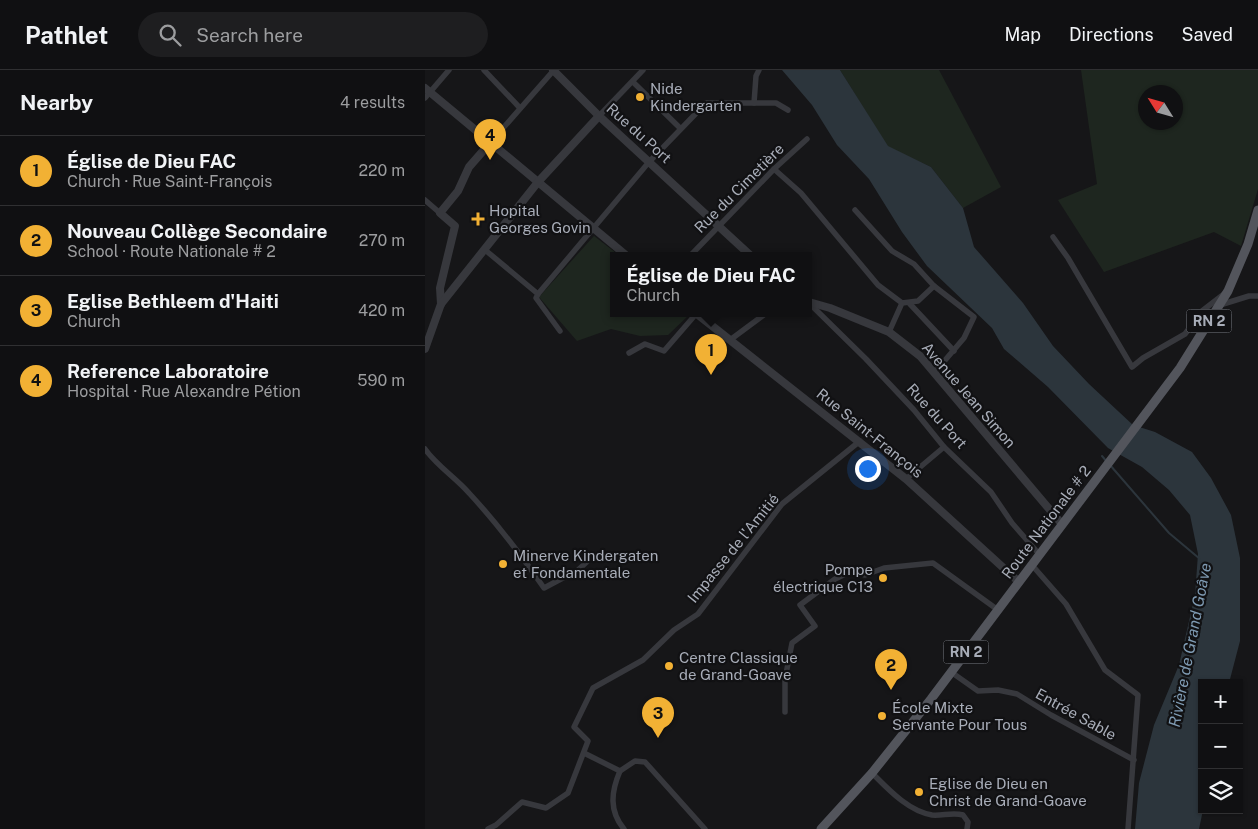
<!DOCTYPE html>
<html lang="en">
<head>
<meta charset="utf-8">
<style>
	:root { --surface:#101012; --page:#1e1e20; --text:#f1f3f6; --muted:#9c9d9f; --line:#303032; --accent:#f2b134 }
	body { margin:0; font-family:"Public Sans",sans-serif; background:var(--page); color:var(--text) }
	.controls { position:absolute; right:15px; bottom:15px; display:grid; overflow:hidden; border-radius:0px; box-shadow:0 1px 4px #0004 }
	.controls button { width:45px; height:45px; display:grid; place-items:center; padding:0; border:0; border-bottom:1px solid var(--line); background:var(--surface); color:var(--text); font:25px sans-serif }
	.compass { position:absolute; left:713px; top:15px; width:45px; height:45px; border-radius:50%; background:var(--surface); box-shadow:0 1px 4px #0004; rotate:307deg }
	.you { position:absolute; left:442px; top:398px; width:18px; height:18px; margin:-12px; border:4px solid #fff; border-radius:50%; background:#1a73e8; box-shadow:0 0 0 8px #1a73e833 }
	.badge { display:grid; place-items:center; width:32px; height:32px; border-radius:50%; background:var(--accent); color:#111; font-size:16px; font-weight:700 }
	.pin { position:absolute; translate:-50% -41px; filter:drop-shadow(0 1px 2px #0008) }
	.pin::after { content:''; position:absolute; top:26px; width:18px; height:15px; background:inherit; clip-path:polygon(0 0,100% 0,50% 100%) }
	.popup { position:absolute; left:185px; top:182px; width:202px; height:65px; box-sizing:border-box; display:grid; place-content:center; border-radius:0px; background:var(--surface); filter:drop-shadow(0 1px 4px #0005); font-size:16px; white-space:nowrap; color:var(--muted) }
	.popup b { font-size:19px; color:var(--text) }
	.popup::after { content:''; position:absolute; left:50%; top:100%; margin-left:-10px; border:10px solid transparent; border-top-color:var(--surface) }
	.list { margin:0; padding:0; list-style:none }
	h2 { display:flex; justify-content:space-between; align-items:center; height:65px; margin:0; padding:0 20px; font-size:21px }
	h2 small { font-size:16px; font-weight:400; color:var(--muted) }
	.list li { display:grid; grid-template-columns:32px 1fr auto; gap:15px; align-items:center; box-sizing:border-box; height:70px; padding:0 20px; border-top:1px solid var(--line) }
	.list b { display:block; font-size:19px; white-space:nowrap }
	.list p { margin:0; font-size:16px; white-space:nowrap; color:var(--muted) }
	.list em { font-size:16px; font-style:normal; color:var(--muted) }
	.icon { flex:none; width:28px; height:28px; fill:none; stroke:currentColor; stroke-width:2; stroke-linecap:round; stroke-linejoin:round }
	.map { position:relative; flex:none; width:833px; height:759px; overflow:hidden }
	header { display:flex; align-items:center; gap:30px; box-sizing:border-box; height:70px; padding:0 25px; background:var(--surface); border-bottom:1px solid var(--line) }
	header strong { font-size:24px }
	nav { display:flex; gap:28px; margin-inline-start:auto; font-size:18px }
	.search { width:350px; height:45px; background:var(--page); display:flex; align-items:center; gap:12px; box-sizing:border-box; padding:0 18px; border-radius:28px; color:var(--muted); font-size:19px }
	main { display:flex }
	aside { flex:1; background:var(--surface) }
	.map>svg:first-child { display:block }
</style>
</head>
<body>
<header>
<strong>Pathlet</strong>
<div class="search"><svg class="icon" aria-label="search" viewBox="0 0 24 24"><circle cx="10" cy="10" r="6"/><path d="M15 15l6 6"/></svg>Search here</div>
<nav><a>Map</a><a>Directions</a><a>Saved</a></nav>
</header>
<main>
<aside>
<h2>Nearby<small>4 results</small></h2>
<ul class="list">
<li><span class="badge">1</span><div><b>Église de Dieu FAC</b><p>Church · Rue Saint-François</p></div><em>220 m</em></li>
<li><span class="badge">2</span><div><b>Nouveau Collège Secondaire</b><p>School · Route Nationale # 2</p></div><em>270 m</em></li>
<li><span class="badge">3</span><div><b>Eglise Bethleem d'Haiti</b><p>Church</p></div><em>420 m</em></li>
<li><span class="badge">4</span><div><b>Reference Laboratoire</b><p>Hospital · Rue Alexandre Pétion</p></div><em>590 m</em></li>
</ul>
</aside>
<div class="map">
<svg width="833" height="759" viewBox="0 0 833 759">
	<rect width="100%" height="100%" fill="#161618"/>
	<g fill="#1e261f" fill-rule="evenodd">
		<polygon points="415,0 514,0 576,117 538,138 506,97 463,77"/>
		<path d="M656,0H833V119L816,176L789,162L679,202L633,130L672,114ZM750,22V52H720V22Z"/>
		<polygon points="169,166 195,186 188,186 188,244 265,244 243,265 215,266 186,259 152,271 114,227"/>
	</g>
	<polygon fill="#2c353c" points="357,0 415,0 463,76 506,97 538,138 549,177 598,233 628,276 664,314 708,355 730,362 767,382 786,408 806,445 815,488 815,571 804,613 777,613 778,740 774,759 710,759 714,713 729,655 754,595 770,525 773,484 765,445 744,420 717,397 683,378 623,317 579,279 567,258 502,196 477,162 444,109 412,75 387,35"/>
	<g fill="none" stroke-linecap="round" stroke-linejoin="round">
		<g stroke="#2c353c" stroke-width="2">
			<polyline points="677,386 682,392"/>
			<polyline points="685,395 744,463 775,489"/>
		</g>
		<g stroke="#37383d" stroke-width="5.5">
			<polyline points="59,0 95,38"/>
			<polyline points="208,12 255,58"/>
			<polyline points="0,28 24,0"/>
			<polyline points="329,33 331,6 334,0"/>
			<polyline points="174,46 218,0"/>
			<polyline points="65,73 129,0"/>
			<polyline points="349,99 376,123 453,215 477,233"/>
			<polyline points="0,130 15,143"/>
			<polyline points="430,140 467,181 489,194 509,216 549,247 539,268 510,302"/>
			<polyline points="628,167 643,188 707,297 718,288 760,264 777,241 799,224"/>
			<polyline points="59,179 113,224 111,228 135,261"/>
			<polyline points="265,186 349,99 382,69"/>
			<polyline points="113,224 224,92 281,33 351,33 363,40"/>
			<polyline points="384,233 441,289 489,340 519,377 566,422 587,453 614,484"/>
			<polyline points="485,234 529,281"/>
			<polyline points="795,235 824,226 833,226"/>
			<polyline points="464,262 477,233 493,231 509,216"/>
			<polyline points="305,270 340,244"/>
			<polyline points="204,283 220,274 239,281 271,244"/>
			<path d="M0,379C12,396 30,407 44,423C71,452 96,485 119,518L153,500L165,489"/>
			<polyline points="481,409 519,377"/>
			<polyline points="606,494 641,534 680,600 713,625 703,759"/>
			<polyline points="526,602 553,621 573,620 592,624 626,645 709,690"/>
			<polyline points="360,642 360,609 367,573 390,556 375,535 410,509 427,501 440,505 459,498 508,493 573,540"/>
			<polyline points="159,683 195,701 210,691 220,692 280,759"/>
			<path d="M195,701C186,722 184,741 199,759"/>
			<path d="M447,703C463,719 483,741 507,745C517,746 528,742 538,745L543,752L542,759"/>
			<polyline points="63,759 71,755 97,732 121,738 143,723 163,671 149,657 168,618 218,590 249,560 273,544 357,434 435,371"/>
		</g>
		<g stroke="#37383d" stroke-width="8">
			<polyline points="128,0 174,46 326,186"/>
			<polyline points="0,18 202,186"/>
			<polyline points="384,232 405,238 464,262 495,286 636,453"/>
			<polyline points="16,234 15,218 30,156 15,143 33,121 44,97 65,73"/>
			<polyline points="272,244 481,409 594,512"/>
			<polyline points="0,279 16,234 113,112 174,46"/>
		</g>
		<polyline stroke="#53555c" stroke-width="9" points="396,759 447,703 506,629 755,298 803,221 823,174 833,140"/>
	</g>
	<g fill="#f2b134" stroke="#111113" stroke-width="2">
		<circle cx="215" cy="27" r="5"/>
		<path d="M50.5 141.5h5v5h5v5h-5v5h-5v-5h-5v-5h5z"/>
		<circle cx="78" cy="494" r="5"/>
		<circle cx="458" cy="508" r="5"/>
		<circle cx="244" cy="596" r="5"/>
		<circle cx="457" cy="646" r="5"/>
		<circle cx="494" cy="722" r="5"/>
	</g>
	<g text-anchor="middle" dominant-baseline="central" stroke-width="4.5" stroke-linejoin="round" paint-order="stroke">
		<g fill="#111113" stroke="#7b7e86" stroke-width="1">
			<rect x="761.5" y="239.5" width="45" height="23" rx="4"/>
			<rect x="518.5" y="570.5" width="45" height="23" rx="4"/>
		</g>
		<g font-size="14" font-weight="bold" fill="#a8adb8">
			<text x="784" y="251">RN 2</text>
			<text x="541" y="582">RN 2</text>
		</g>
		<g font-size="15" fill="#a8adb8" stroke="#111113" text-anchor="start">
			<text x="225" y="18">Nide<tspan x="225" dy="17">Kindergarten</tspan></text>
			<text x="64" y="140">Hopital<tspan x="64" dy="17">Georges Govin</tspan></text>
			<text x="88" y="485">Minerve Kindergaten<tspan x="88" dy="17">et Fondamentale</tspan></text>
			<text x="448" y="499" text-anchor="end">Pompe<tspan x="448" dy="17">électrique C13</tspan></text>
			<text x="254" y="587">Centre Classique<tspan x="254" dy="17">de Grand-Goave</tspan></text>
			<text x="467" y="637">École Mixte<tspan x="467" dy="17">Servante Pour Tous</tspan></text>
			<text x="504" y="713">Eglise de Dieu en<tspan x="504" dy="17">Christ de Grand-Goave</tspan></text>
		</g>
		<g font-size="15" fill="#a8adb8" stroke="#111113">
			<text transform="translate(214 63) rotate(42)">Rue du Port</text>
			<text transform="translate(314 118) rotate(-45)">Rue du Cimetière</text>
			<text transform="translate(544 325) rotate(49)">Avenue Jean Simon</text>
			<text transform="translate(512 346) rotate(48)">Rue du Port</text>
			<text transform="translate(445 363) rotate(39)">Rue Saint-François</text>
			<text transform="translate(621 452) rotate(-53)">Route Nationale # 2</text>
			<text transform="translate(308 478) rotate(-51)">Impasse de l'Amitié</text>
			<text transform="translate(651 644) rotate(29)">Entrée Sable</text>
		</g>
		<g font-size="16" font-style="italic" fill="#7f9bb3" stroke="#111113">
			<text transform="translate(765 575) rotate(-79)">Rivière de Grand Goâve</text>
		</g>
	</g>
</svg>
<div class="controls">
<button>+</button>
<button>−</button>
<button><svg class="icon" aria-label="layers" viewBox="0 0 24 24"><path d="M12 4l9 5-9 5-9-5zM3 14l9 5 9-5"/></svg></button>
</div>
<svg class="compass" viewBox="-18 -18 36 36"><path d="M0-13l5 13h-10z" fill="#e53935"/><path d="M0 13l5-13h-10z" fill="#9c9d9f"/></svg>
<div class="you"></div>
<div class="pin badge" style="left:286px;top:305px">1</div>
<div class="popup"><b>Église de Dieu FAC</b>Church</div>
<div class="pin badge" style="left:466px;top:620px">2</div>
<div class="pin badge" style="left:233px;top:668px">3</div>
<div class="pin badge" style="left:65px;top:90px">4</div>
</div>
</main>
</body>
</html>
